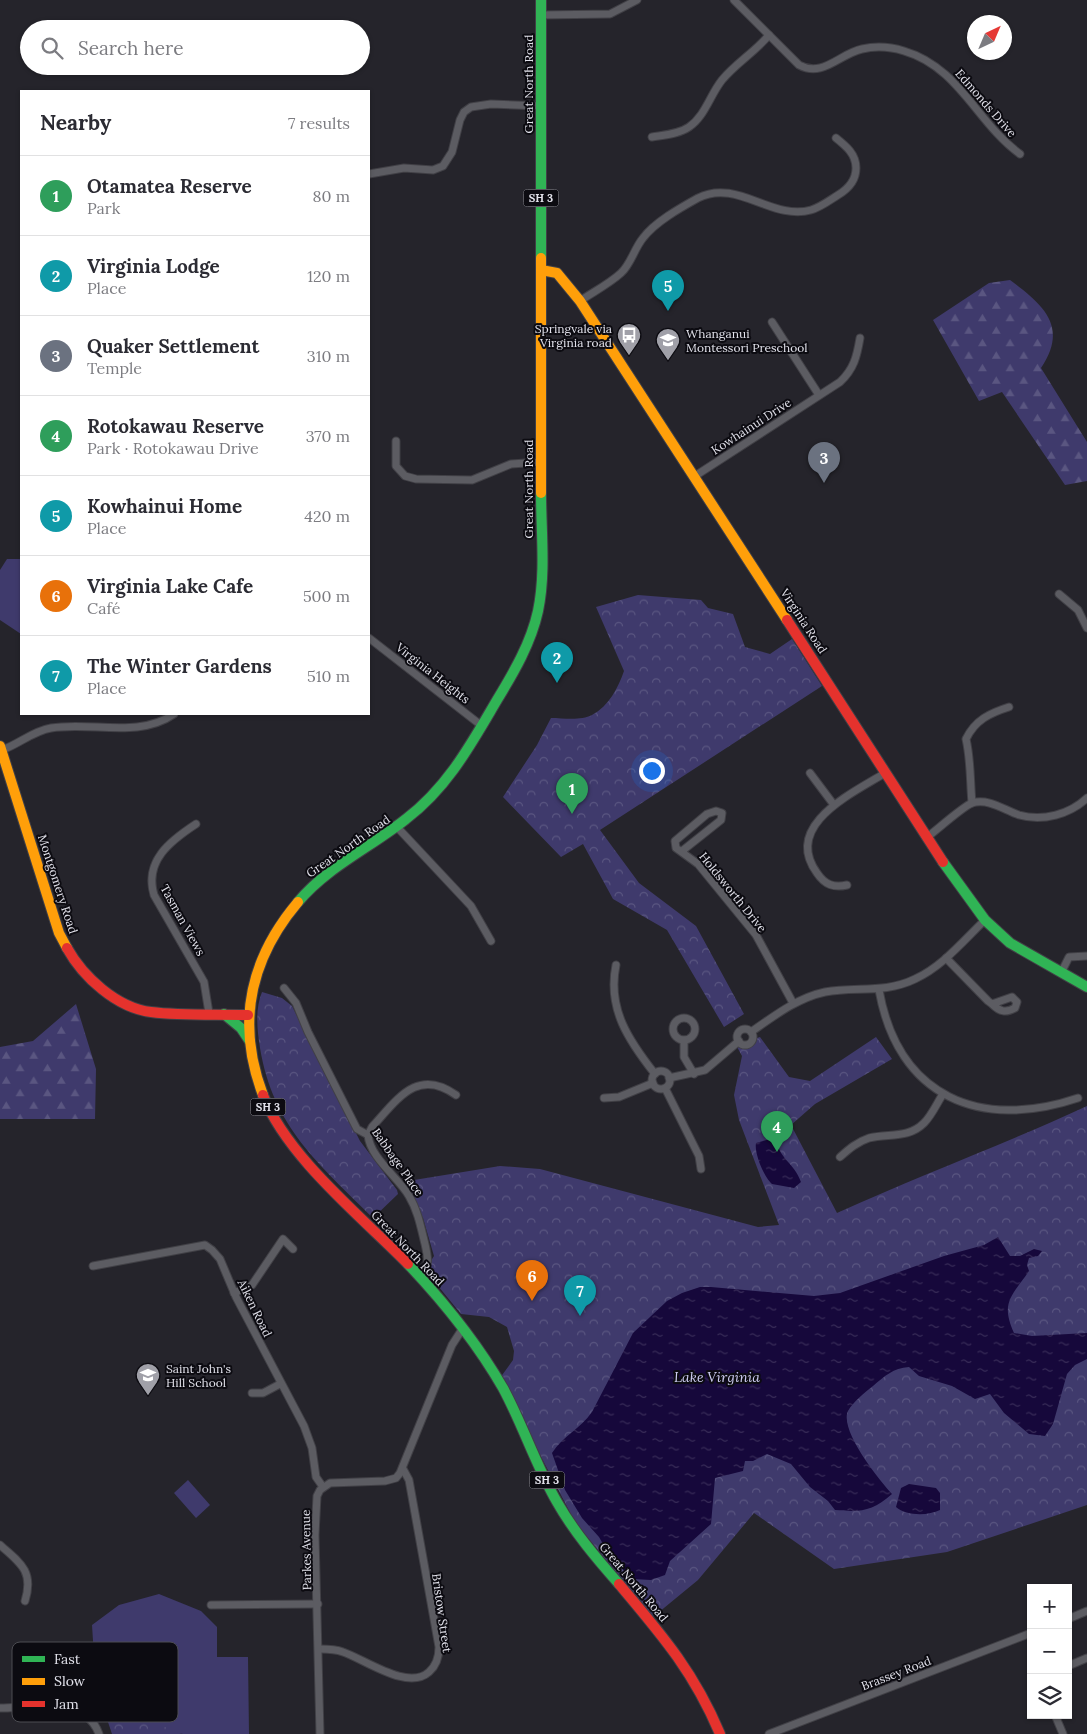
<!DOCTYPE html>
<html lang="en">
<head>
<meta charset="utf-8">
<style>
	:root { --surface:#fff; --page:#f7f7f7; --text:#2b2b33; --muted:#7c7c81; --line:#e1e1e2; --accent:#606068 }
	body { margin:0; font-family:Lora,serif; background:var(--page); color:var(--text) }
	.controls { position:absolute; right:15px; bottom:15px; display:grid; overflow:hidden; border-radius:0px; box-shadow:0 1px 4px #0004 }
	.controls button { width:45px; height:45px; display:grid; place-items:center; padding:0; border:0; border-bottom:1px solid var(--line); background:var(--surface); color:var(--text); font:25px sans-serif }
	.compass { position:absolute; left:967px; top:15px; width:45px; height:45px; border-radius:50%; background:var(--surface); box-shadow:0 1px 4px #0004; rotate:44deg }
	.you { position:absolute; left:651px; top:770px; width:18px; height:18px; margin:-12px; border:4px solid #fff; border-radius:50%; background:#1a73e8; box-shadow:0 0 0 8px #1a73e833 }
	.badge { display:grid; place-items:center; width:32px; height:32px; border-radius:50%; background:var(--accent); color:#fff; font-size:16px; font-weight:700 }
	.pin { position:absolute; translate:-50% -41px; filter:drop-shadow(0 1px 2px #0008) }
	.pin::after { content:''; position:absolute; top:26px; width:18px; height:15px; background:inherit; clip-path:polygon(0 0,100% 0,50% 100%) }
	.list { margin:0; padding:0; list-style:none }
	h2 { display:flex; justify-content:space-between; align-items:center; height:65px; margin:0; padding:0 20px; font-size:21px }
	h2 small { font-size:16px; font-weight:400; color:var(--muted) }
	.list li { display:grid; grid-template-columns:32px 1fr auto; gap:15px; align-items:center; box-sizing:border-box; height:80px; padding:0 20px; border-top:1px solid var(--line) }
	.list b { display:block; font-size:19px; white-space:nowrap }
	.list p { margin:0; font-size:16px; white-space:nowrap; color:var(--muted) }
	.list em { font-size:16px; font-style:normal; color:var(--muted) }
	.icon { flex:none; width:28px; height:28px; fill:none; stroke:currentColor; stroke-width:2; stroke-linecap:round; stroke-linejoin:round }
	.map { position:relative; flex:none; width:1087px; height:1734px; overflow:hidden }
	.search { position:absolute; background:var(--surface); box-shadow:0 1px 4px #0004; left:20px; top:20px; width:350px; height:55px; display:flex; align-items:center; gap:12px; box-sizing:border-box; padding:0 18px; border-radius:28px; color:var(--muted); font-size:19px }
	.panel { position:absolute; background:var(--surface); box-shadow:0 1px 4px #0004; left:20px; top:90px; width:350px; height:625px; border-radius:0px }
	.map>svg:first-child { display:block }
</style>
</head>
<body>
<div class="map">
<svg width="1087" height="1734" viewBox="0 0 1087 1734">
	<defs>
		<pattern id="forest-firs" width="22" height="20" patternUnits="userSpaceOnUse" patternTransform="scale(1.25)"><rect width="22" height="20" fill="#3f3a6c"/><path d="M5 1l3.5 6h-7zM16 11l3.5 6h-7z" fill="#5a5681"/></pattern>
		<pattern id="park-crowns" width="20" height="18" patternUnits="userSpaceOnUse" patternTransform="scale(1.25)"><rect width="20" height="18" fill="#3f3a6c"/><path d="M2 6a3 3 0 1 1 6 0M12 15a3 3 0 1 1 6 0" fill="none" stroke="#5a5681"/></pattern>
		<pattern id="water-ripples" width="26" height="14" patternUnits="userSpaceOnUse" patternTransform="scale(1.25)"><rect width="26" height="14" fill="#16083b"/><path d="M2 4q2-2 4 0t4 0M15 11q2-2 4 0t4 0" fill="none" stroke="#382c58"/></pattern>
	</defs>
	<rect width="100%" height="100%" fill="#25242b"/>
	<g fill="#3f3a6c">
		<polygon points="7,559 21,559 21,634 0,620 0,570"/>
		<polygon points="188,1480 210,1505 196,1518 174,1493"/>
		<path d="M159,1594L201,1611L217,1627V1657H248L249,1734C228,1734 204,1734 183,1734C154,1730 131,1702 98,1720L92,1625L119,1605Z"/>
	</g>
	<g fill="url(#forest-firs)">
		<path d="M1010,280C1043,305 1069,326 1041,368L1087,442V481L1065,485L1002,392L979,401L933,320L989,283Z"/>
		<polygon points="76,1004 96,1069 95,1119 0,1119 0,1047 33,1041"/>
	</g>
	<g fill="url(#park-crowns)">
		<path d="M638,595L701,600L708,608L733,614L745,647L770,654L792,639L822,686L600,830L639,883L696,926L744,1014L724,1027L667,930L613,899L583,844L561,857L503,797L537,745L551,718C563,718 581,721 592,715C609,706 618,688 624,671L596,607Z"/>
		<path d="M262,992L282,998L292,1006L360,1141L397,1190L398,1194L373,1218C319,1164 273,1127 260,1048C257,1029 255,1009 262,992Z"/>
		<path d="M760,1037L789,1077L810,1081L876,1037L892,1059L815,1104L791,1125L837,1213C920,1175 1005,1144 1087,1106V1505L947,1552L834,1569L754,1513L698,1580L653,1617L575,1522L500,1378L513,1360L514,1351L507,1327L489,1317L461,1314L425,1270L434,1256L423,1218L404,1185L414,1180L500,1166L540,1169L758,1227L779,1225L739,1120L734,1095L742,1056L736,1045Z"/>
		<polygon points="135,1715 182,1734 112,1734 106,1716"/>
	</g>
	<g fill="url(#water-ripples)">
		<path d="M777,1137C776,1157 794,1162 801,1182L794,1188L772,1184C764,1177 754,1153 756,1143Z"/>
		<path d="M998,1237L1010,1256H1020L1034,1249L1042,1251L1038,1256L1029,1258L1027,1265L1029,1271C1012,1296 1000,1302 1014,1333L1032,1336L1087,1333V1359L1075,1365L1067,1374L1053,1424L1045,1436L1029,1434L1004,1413L990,1394L975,1399L952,1386L919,1376L909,1367C893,1368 885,1376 873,1386C865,1392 853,1402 848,1411C839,1430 879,1480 892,1494C872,1512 860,1512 835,1510L828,1501L810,1487L791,1464L767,1454L753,1461H745L743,1471L715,1478L711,1524L670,1561L665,1575L651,1580L633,1579L611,1558L599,1537L582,1518L565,1490L552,1453C563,1436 580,1429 592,1412L633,1333L667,1301L682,1293L700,1287H711L814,1296L840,1293L944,1256L984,1245Z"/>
		<path d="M909,1484L936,1488L940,1493V1510C928,1516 906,1516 896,1507L901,1488Z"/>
	</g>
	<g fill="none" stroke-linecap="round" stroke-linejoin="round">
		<g stroke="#414046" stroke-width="9">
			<g id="street">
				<path d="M734,0L799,65C823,78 839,54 862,49C875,46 891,47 904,51C959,67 977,123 1020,154"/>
				<polyline points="541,15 610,14 637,0"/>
				<path d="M652,137C664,135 679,134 689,127C705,116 710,95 722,80C736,63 755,52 769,35"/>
				<polyline points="369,174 404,168 433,170 443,166 452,152 460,120 464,112 471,107 491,104 542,106"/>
				<path d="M580,301C593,292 609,284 621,273C631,264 634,249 643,238C655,222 680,208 698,198C737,178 772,221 811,210C821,207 830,200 838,195C848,189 856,181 856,168C856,154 846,146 836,138"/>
				<polyline points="772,322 819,395"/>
				<polyline points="396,441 396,466 405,476 416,479 472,480 511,464 541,462"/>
				<path d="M695,476L840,382C854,369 857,356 860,338"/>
				<polyline points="1059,594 1078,610 1087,628"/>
				<polyline points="369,638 482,726"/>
				<path d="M2,750C19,744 33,731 51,728C91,721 138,739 174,714"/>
				<polyline points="810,773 834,805"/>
				<path d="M972,803C970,781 971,761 966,739C975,720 990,713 1009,707"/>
				<path d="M196,824C170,841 144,861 154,895L204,982L209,1013"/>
				<polyline points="397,827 471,906 491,941"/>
				<path d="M926,838C937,830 962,807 972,803C989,798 1004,810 1019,815C1043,822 1070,814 1087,798"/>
				<polyline points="682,851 721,820 722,813 716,811 707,814 675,841 676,848 698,864 756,935 793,1003"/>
				<path d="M847,885C834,888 825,885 817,873C782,825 853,793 885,773"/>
				<path d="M946,958L988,1001L992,1004L1012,997L1017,1002L1015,1008C1006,1013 1000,1012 992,1004"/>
				<path d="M616,965C607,1009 629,1041 655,1074"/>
				<polyline points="1061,973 1069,957 1087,956"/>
				<path d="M284,988L296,1003L308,1032L357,1129L368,1135C370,1158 398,1177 409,1196C418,1211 421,1228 425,1244C428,1257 430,1267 420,1277"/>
				<path d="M879,990C898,1097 980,1131 1078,1098"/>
				<circle cx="684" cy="1029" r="11"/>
				<circle cx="745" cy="1037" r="8"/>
				<path d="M751,1032C774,1016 797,998 825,992C856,986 884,994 915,979C943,966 963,941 985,920"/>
				<polyline points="684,1040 684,1057 694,1074"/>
				<circle cx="661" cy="1080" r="9"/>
				<polyline points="669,1078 705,1070 739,1041"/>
				<polyline points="665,1088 699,1156 701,1169"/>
				<polyline points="604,1098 619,1097 653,1083"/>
				<path d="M368,1135L372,1127C397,1100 417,1067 456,1095"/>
				<path d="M840,1157C849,1149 857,1142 869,1138C889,1133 908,1139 924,1123C932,1115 937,1103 943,1094"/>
				<polyline points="93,1266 205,1245 212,1250 220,1259 236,1297 304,1426 312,1448 316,1477 323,1487"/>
				<polyline points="234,1293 252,1285 283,1239 293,1249"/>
				<polyline points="252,1393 263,1393 280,1384"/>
				<path d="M0,1545C21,1563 34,1572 25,1601"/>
				<polyline points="211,1605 318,1604"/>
				<polyline points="1068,1619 1087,1611"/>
				<path d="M320,1649C328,1649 335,1649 343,1652C366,1660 408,1691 429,1672C437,1665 439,1657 439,1647L409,1480L403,1469"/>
				<polyline points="1068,1666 1087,1658"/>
				<path d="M0,1708C32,1708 86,1696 99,1734"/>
				<polyline points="1055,1715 1063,1734"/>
				<polyline points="320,1734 315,1535 317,1496 320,1490 330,1483 385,1481 396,1478 400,1473 452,1345 463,1328"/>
				<polyline points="769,1734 1031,1633"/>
			</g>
		</g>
		<g stroke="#414046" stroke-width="12">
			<g id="fast">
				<polyline points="541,0 541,258"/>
				<polyline points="943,862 985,920 1010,943 1087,987"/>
				<path d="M298,902C327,867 371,847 406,819C448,787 471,744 497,700C514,672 531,643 538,611C546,573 541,531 541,493"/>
				<polyline points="224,1014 241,1028 249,1040"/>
				<path d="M408,1264C444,1302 477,1343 503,1388C523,1425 536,1466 557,1502C574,1532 597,1559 619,1584"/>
			</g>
		</g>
		<g stroke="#414046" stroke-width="12">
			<g id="slow">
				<polyline points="541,258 541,493"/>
				<polyline points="541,270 557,273 580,301 787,620"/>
				<polyline points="0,746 59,933 67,948"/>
				<path d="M263,1095C236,1024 249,960 298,902"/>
			</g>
		</g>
		<g stroke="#414046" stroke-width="12">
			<g id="jam">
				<polyline points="787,620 943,862"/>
				<path d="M67,948C83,977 117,1008 151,1012C182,1016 216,1014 248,1015"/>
				<path d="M263,1095C287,1157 362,1217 408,1264"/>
				<path d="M619,1584C662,1635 694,1672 720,1734"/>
			</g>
		</g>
		<use href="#street" stroke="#5c5c62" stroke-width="7"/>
		<use href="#fast" stroke="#30b455" stroke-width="10"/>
		<use href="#slow" stroke="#ff9f0a" stroke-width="10"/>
		<use href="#jam" stroke="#e5322d" stroke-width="10"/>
	</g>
	<defs>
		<g id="bus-pin" transform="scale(1.25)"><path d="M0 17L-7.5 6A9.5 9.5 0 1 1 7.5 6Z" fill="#a0a0a8" stroke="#0c0b11"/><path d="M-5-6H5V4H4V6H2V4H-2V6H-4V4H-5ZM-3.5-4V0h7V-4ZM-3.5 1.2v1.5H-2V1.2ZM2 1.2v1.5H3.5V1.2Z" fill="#fff"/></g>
		<g id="school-pin" transform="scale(1.25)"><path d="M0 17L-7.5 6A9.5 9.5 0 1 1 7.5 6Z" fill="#a0a0a8" stroke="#0c0b11"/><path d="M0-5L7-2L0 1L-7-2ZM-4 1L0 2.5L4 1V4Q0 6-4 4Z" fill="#fff"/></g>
	</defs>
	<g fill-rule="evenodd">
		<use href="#bus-pin" x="629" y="335"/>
		<use href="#school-pin" x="668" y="340"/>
		<use href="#school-pin" x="148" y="1375"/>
	</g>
	<g text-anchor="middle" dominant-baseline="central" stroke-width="4" stroke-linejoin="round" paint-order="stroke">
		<g fill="#0c0b11" stroke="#a2a2aa" stroke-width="1">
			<rect x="523.5" y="189.5" width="35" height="17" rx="4"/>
			<rect x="250.5" y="1098.5" width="35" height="17" rx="4"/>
			<rect x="529.5" y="1471.5" width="35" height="17" rx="4"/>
		</g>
		<g font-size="11" font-weight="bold" fill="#e2e2eb">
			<text x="541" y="198">SH 3</text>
			<text x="268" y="1107">SH 3</text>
			<text x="547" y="1480">SH 3</text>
		</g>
		<g font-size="12" fill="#e2e2eb" stroke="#0c0b11">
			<text transform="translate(528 84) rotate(-90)">Great North Road</text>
			<text transform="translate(986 103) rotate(49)">Edmonds Drive</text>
			<text transform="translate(751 426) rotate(-33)">Kowhainui Drive</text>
			<text transform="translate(528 489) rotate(-90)">Great North Road</text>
			<text transform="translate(804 621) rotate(57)">Virginia Road</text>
			<text transform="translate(433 673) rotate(38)">Virginia Heights</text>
			<text transform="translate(348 846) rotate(-35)">Great North Road</text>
			<text transform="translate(58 884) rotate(72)">Montgomery Road</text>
			<text transform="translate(733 892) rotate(51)">Holdsworth Drive</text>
			<text transform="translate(183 920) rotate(61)">Tasman Views</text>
			<text transform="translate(398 1162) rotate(55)">Babbage Place</text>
			<text transform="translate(408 1248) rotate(46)">Great North Road</text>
			<text transform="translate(255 1308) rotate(64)">Aiken Road</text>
			<text transform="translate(306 1550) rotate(-91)">Parkes Avenue</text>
			<text transform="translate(634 1582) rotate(50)">Great North Road</text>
			<text transform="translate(442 1613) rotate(82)">Bristow Street</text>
			<text transform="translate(896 1673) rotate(-21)">Brassey Road</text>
		</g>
		<g font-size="12" fill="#e2e2eb" stroke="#0c0b11" text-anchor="start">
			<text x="612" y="328" text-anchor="end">Springvale via<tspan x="612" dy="14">Virginia road</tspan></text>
			<text x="686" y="333">Whanganui<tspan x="686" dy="14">Montessori Preschool</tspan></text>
			<text x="166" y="1368">Saint John's<tspan x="166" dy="14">Hill School</tspan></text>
		</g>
		<g font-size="14" font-style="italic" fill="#cecdf2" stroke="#0c0b11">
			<text x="717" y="1377">Lake Virginia</text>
		</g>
	</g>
	<rect x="12" y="1642" width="166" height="80" rx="8" fill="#0c0b11" stroke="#4c4c52" stroke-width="1"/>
	<rect x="22" y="1656" width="23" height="6" fill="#30b455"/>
	<rect x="22" y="1678" width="23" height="7" fill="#ff9f0a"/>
	<rect x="22" y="1701" width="23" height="6" fill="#e5322d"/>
	<g font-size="14" fill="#e2e2eb">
		<text x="54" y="1664">Fast</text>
		<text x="54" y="1686">Slow</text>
		<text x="54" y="1709">Jam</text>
	</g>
</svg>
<div class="controls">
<button>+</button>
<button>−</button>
<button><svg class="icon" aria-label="layers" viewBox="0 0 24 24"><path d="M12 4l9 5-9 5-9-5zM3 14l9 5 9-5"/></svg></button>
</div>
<svg class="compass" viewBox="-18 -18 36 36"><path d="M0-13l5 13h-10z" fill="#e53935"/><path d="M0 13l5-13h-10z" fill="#7c7c81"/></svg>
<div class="you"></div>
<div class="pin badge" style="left:572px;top:814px;background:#2e9e5b">1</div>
<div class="pin badge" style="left:557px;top:683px;background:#0f9aa8">2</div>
<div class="pin badge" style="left:824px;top:483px;background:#6b7280">3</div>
<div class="pin badge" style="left:777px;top:1152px;background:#2e9e5b">4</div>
<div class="pin badge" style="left:668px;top:311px;background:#0f9aa8">5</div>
<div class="pin badge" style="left:532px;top:1301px;background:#e8710a">6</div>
<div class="pin badge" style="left:580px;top:1316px;background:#0f9aa8">7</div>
<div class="search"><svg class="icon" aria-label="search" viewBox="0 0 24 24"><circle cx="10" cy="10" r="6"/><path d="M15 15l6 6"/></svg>Search here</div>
<section class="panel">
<h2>Nearby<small>7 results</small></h2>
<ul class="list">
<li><span class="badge" style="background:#2e9e5b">1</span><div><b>Otamatea Reserve</b><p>Park</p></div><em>80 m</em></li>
<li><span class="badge" style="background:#0f9aa8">2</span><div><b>Virginia Lodge</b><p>Place</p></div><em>120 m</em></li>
<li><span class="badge" style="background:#6b7280">3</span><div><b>Quaker Settlement</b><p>Temple</p></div><em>310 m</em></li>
<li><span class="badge" style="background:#2e9e5b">4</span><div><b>Rotokawau Reserve</b><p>Park · Rotokawau Drive</p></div><em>370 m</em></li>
<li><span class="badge" style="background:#0f9aa8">5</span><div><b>Kowhainui Home</b><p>Place</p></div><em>420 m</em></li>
<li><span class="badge" style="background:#e8710a">6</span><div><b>Virginia Lake Cafe</b><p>Café</p></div><em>500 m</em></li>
<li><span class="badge" style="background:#0f9aa8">7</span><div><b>The Winter Gardens</b><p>Place</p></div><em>510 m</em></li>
</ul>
</section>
</div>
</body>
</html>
